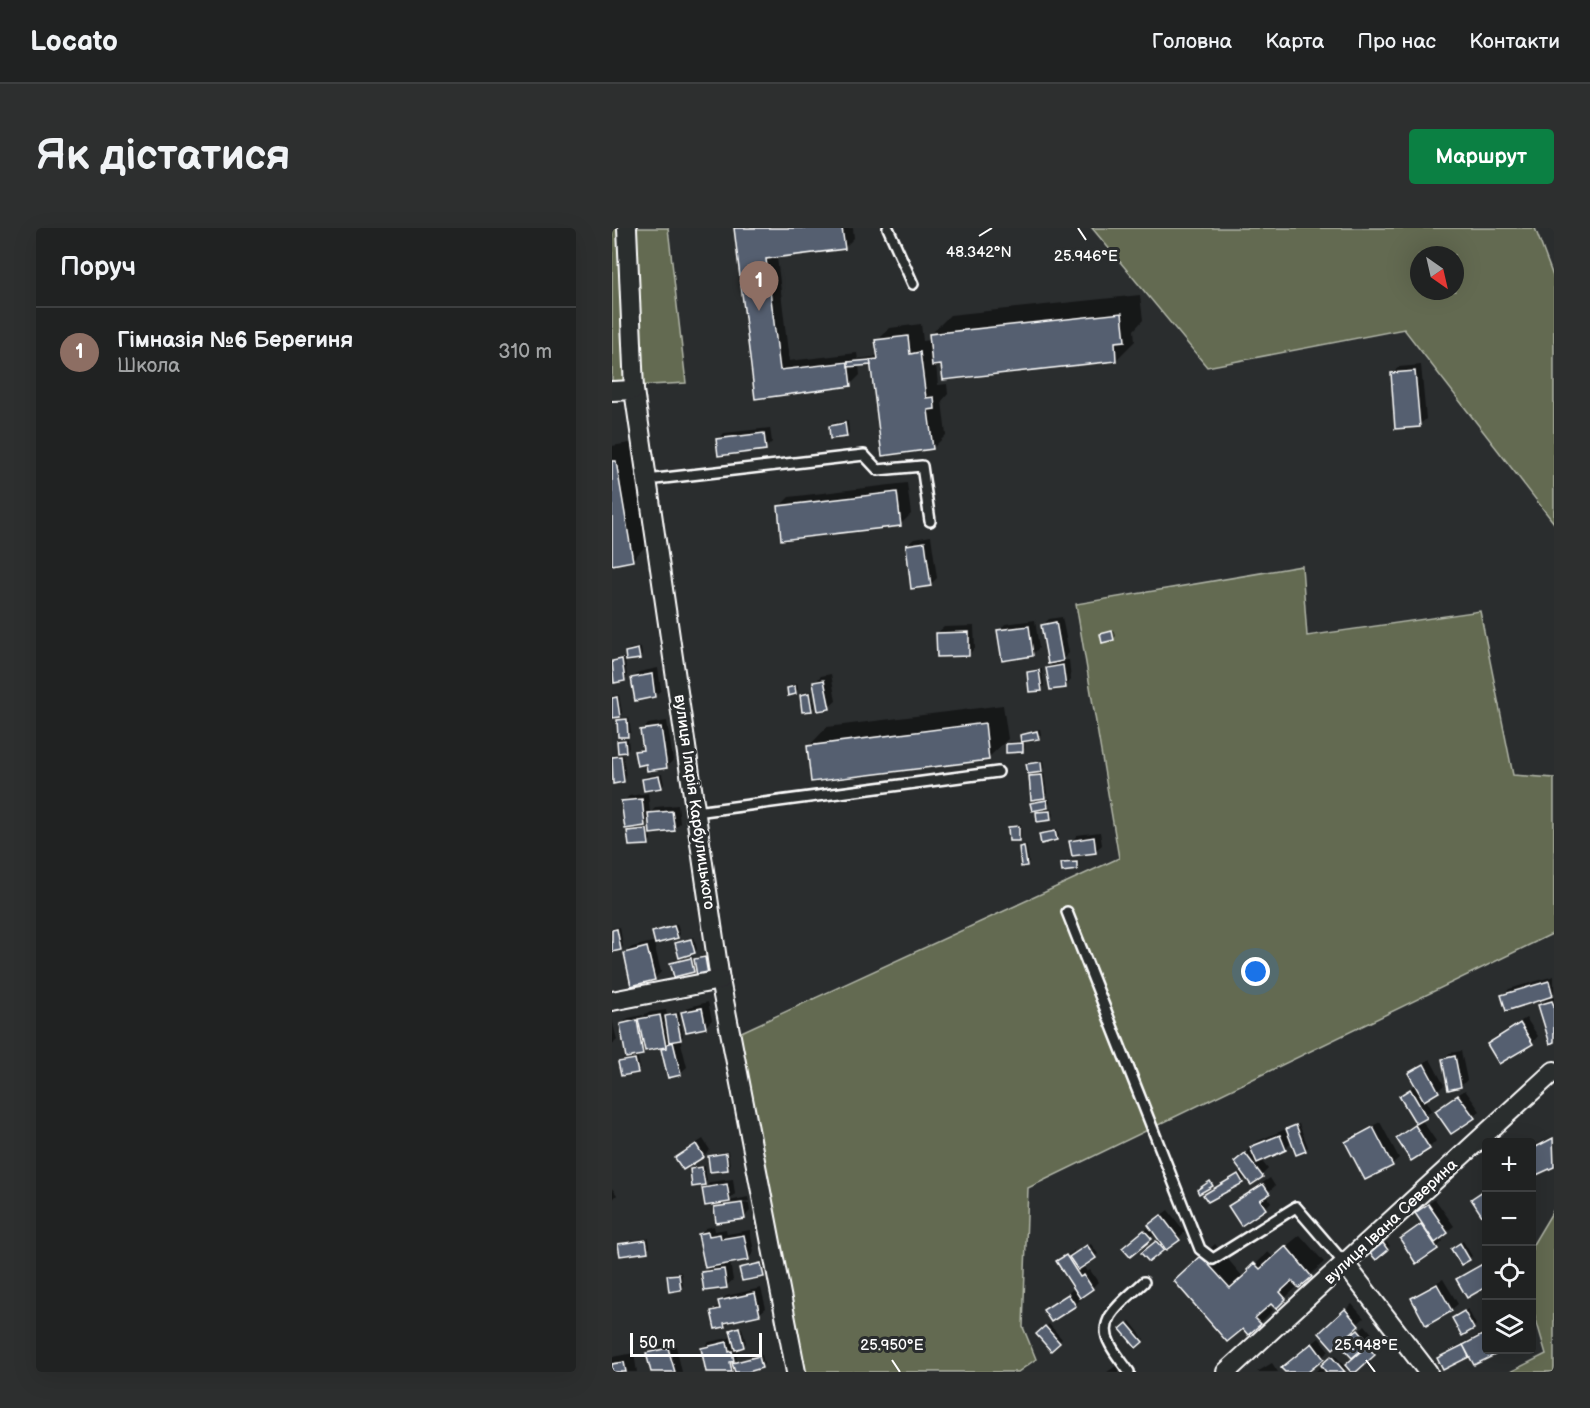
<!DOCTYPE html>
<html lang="uk">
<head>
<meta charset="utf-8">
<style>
	:root { --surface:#202222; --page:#2d2f2f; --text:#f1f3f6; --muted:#a2a4a5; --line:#3d3f40; --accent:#0b8043 }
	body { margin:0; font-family:"Balsamiq Sans",sans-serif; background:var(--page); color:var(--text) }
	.controls { position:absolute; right:18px; bottom:18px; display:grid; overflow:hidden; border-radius:6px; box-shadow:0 6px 24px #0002 }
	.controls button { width:54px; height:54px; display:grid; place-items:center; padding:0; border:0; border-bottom:2px solid var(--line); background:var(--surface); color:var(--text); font:30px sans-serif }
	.compass { position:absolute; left:798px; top:18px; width:54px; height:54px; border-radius:50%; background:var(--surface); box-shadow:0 6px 24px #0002; rotate:146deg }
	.scale { position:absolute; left:18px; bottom:15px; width:132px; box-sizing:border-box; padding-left:6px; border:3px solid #fff; border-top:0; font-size:16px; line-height:21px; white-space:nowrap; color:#fff; -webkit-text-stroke:4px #2a2d2e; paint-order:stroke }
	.you { position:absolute; left:644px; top:744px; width:21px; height:21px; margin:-15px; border:4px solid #fff; border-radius:50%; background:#1a73e8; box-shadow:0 0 0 9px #1a73e833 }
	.badge { display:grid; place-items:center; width:39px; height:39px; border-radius:50%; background:var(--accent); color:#fff; font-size:20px; font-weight:700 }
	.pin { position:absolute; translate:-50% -50px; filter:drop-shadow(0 2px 3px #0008) }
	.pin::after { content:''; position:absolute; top:32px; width:21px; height:18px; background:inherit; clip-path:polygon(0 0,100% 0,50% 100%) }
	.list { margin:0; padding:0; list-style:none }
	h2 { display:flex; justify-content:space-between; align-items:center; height:78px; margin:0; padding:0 24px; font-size:26px }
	h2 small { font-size:20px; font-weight:400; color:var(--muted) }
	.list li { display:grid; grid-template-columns:39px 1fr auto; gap:18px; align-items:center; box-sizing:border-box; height:90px; padding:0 24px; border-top:2px solid var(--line) }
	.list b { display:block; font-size:22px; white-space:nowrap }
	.list p { margin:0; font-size:20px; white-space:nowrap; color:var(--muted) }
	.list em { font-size:20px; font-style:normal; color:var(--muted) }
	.icon { flex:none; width:33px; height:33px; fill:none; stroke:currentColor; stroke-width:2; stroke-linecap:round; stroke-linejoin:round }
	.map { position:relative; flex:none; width:942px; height:1144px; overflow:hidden; border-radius:6px }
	header { display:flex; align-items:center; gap:36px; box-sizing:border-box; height:84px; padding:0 30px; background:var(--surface); border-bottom:2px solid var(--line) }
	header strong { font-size:28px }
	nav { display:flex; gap:33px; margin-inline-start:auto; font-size:21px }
	.intro { display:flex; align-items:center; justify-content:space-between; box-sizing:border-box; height:144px; padding:0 36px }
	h1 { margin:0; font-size:42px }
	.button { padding:15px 27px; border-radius:6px; background:var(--accent); color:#fff; font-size:21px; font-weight:700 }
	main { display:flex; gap:36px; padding:0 36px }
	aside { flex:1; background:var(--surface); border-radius:6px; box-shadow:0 6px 24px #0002 }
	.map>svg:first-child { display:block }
</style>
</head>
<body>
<header>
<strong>Locato</strong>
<nav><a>Головна</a><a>Карта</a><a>Про нас</a><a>Контакти</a></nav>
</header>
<div class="intro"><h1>Як дістатися</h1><a class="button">Маршрут</a></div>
<main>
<aside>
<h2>Поруч<small></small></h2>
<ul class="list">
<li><span class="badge" style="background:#8d6e63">1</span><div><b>Гімназія №6 Берегиня</b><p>Школа</p></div><em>310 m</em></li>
</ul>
</aside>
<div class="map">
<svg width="942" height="1144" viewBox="0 0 942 1144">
	<rect width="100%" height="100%" fill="#2a2d2e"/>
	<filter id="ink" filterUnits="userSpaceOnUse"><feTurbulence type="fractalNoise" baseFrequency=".0167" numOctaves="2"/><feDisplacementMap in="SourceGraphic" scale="12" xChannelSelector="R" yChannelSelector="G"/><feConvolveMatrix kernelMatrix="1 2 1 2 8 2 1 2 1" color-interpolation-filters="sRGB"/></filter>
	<g filter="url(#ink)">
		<g fill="#636b51" stroke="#b1b5a8" stroke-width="1.5" fill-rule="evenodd">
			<polygon points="0,0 56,0 74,155 0,159"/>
			<path d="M480,0H923L942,51V295L792,101L595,139ZM807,27H843V63H807Z"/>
			<polygon points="690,338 695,408 868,383 901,547 942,550 942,705 416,960 411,1099 424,1131 406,1144 179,1144 112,812 507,630 464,376"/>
			<polygon points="942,981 942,1144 898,1144 934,1126 920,1078 920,1018"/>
		</g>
		<g fill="#0007" fill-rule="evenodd">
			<polygon points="124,0 241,0 242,10 232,20 165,29 177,133 245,125 246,131 262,129 266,125 265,113 278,100 309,96 311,113 319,112 319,106 338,87 528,67 531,92 522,102 523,113 504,132 324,136 326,157 335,156 336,166 330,173 334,207 321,220 260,136 247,137 248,147 238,157 145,169"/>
			<polygon points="809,137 814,191 807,197 780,145 787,139"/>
			<polygon points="236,193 237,205 234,208 218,198 221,195"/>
			<polygon points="158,200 160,214 153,221 106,212 112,205"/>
			<polygon points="23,214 39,313 20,332 0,335 0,218"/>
			<polygon points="295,255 299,286 289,296 167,279 177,269"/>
			<polygon points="319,308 325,350 318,357 295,317 302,311"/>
			<polygon points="450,389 457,425 449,433 457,432 459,452 453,459 436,440 443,433 431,397 437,391"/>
			<polygon points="423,392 427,420 420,427 387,403 393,396"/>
			<polygon points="362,398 363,420 357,426 325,405 332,399"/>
			<polygon points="502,402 504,408 501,411 490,407 493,404"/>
			<polygon points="29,419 30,427 27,430 13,432 15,449 13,452 0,434 3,431 15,429 14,424 17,421"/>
			<polygon points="46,440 49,462 43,468 21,450 27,444"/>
			<polygon points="430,441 432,458 429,461 417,444 420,442"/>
			<polygon points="219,446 224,473 217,479 202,455 209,448"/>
			<polygon points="185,456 186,462 183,465 176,460 179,457"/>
			<polygon points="200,463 202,479 199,482 189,467 192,464"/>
			<polygon points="7,467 10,485 7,488 0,489 0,468"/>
			<polygon points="391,477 396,511 376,530 196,519 215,499"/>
			<polygon points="17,489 19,504 16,507 7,492 10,490"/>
			<polygon points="55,493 61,532 55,539 36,535 24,524 32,517 30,503 36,496"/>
			<polygon points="428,501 429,507 426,509 413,512 413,520 410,523 395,517 398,514 410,513 409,507 412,505"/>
			<polygon points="16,510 17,520 14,523 6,513 9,511"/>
			<polygon points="11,526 14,550 12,553 2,554 0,529 2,527"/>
			<polygon points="431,532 432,540 427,545 432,545 435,566 429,571 438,570 438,576 433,581 440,581 441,588 438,591 425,585 430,580 420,575 426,569 418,549 424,544 416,537 419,534"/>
			<polygon points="50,546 52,556 49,559 32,551 34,548"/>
			<path d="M36,565L38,585L44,579L66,577L68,595L62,601L38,604L39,612L36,615L17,604L23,598L11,574L17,568ZM38,591L39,599L29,600Z"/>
			<polygon points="409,596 409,609 406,611 398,599 401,597"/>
			<polygon points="445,601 447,608 444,611 428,607 431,604"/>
			<polygon points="488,604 490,617 483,623 459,614 465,607"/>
			<polygon points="414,616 417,634 414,637 408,619 411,617"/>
			<polygon points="467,632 467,638 465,641 450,636 453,633"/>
			<polygon points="65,696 68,706 65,709 42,715 49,744 42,751 13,725 20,719 44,713 42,704 45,702"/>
			<polygon points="8,699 11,718 9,721 0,723 0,700"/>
			<polygon points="82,709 85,721 83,724 65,716 68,713"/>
			<polygon points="95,727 98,742 95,745 85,739 81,742 60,735 63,732 81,728 82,733 87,729"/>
			<polygon points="942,748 942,766 938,770 942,769 942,813 928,777 937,768 891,768 897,761"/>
			<polygon points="96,774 100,792 94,798 71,785 77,779"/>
			<polygon points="54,782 55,788 57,786 67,784 71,808 68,811 75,839 68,845 57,848 50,819 34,821 30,826 25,826 28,840 25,843 8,834 11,831 16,831 10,796 16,790 31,787 31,789 34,785"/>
			<polygon points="914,790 926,808 920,815 876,816 883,809"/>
			<polygon points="0,791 5,812 0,817"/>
			<polygon points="849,823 855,852 849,858 831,832 838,825"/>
			<polygon points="818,831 832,857 826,863 813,870 820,882 809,891 824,913 817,920 799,931 786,910 792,904 805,895 789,868 795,862 805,856 798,845 805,839"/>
			<polygon points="853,862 868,883 862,889 825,883 831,877"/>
			<polygon points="768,894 787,930 780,936 754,950 735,914 741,908"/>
			<polygon points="687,896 696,919 693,922 680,914 673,921 649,932 656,941 650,947 635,949 630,953 596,972 593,967 599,961 630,943 630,928 646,913 674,901 675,902 678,899"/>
			<polygon points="942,908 942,937 921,947 920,944 920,918"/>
			<polygon points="91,911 98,922 91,928 72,940 65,930 71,924"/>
			<polygon points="116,923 118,938 115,941 97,928 100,926"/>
			<polygon points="93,938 95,953 92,956 79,942 82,939"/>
			<polygon points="658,950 663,958 654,966 659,974 653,980 618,979 624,972"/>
			<polygon points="121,951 123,966 117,973 136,969 137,973 108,977 108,980 137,975 138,983 132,989 103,980 110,973 92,961 98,954"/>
			<polygon points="0,960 5,967 0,972"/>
			<polygon points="823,971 842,998 828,1009 831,1013 825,1020 790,1011 796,1005 811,994 805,985"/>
			<polygon points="556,982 573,1004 555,1020 553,1018 537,1032 531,1025 548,1011 544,1005 518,1027 512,1020 536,1000 541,1006 543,1004 544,991"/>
			<polygon points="102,998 103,1003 114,1001 115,1006 138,1002 142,1024 136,1031 118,1034 121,1052 114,1058 91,1045 98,1038 88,1006 94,1000"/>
			<polygon points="688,1007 712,1034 673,1070 660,1074 656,1077 661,1082 648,1095 577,1040 603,1016 631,1049 656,1024 661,1029"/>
			<polygon points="37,1010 38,1019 35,1022 8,1017 10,1014"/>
			<polygon points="851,1013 860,1028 849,1035 840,1021"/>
			<polygon points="774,1014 778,1018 764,1030 763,1023"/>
			<polygon points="479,1016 486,1026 471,1037 475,1044 478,1042 486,1054 480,1060 467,1068 469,1071 463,1077 433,1082 439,1076 463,1060 446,1033 451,1028 451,1030 461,1024 461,1022 464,1026"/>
			<polygon points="874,1032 874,1057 856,1068 846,1052 853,1045"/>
			<polygon points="152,1033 154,1044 151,1047 129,1041 132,1038"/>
			<polygon points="69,1044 71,1058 68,1061 57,1048 59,1045"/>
			<polygon points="831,1051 846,1076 839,1082 800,1071 807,1064"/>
			<polygon points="149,1060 154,1080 147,1086 118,1093 113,1098 100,1083 109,1076 108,1074 114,1068"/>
			<polygon points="740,1076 752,1090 721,1119 715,1099"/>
			<polygon points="856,1081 864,1097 851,1106 845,1087"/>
			<polygon points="518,1093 532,1111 524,1118 510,1101"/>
			<polygon points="437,1096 450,1111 439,1121 426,1106"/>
			<polygon points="753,1097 762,1108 760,1110 768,1120 762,1126 742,1144 736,1138 730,1144 703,1144 723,1127 733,1139 742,1130 730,1117"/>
			<polygon points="130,1100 134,1115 126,1119 128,1125 124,1129 125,1133 150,1127 152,1136 149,1139 129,1144 96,1144 90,1121 97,1114 121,1109 120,1102"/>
			<polygon points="874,1103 874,1122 886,1122 882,1125 858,1127 832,1140 827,1131 834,1124"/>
			<polygon points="707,1110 717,1123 693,1144 674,1144 678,1134"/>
			<polygon points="63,1114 70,1144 40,1144 36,1126 42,1119"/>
			<polygon points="22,1125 25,1144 0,1144 0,1129"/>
			<polygon points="660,1135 666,1144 645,1144"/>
			<polygon points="507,1136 513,1144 495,1144"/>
		</g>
		<g fill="#545f6f" stroke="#fff" stroke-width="1.5">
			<polygon points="122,0 230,0 233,21 154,31 168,142 236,134 239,158 143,171"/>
			<polygon points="510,85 513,113 503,114 504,133 331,152 329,137 320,138 317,106"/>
			<polygon points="296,108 298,126 308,124 314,170 322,169 323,181 316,182 321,221 270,228 258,132 266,131 263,112"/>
			<polygon points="258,132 259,137 236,139 236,134"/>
			<polygon points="803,143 808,199 783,201 779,145"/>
			<polygon points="233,195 235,209 218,211 217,198"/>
			<polygon points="152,205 154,222 106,228 104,211"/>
			<polygon points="0,233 4,233 21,333 0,337"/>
			<polygon points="285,264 289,298 169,312 166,278"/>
			<polygon points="313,314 319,358 299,361 294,317"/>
			<polygon points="444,394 451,433 436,436 429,397"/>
			<polygon points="417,398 421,428 390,433 385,402"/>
			<polygon points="500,403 502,412 490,415 488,406"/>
			<polygon points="357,404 357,428 325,429 324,405"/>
			<polygon points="26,421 28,431 14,433 13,424"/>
			<polygon points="10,431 13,453 2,455 0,433"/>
			<polygon points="451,437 454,460 438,462 434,440"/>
			<polygon points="427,442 430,463 417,464 415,444"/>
			<polygon points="40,446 43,469 23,473 19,450"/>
			<polygon points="212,452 218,481 206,483 201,454"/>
			<polygon points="183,458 184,466 176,468 175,460"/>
			<polygon points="197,465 200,483 190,484 188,467"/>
			<polygon points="5,469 8,489 0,490 0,470"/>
			<polygon points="15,491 16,509 6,509 5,492"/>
			<polygon points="373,495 377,532 199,554 195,518"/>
			<polygon points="49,499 55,540 35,543 34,536 25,538 22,523 31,522 28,502"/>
			<polygon points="425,503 427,511 409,514 408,507"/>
			<polygon points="13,512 14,524 6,525 5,513"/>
			<polygon points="411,515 411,524 394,525 394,516"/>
			<polygon points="9,528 12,554 1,556 0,529"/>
			<polygon points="429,534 430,544 416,546 414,536"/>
			<polygon points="430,547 433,570 419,572 417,548"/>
			<polygon points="47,548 50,560 32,563 30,551"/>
			<polygon points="30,571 33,598 13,601 9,573"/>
			<polygon points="435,572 436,580 420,583 418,575"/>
			<polygon points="60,583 63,603 38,606 36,585"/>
			<polygon points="438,583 439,592 425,594 424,584"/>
			<polygon points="407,598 407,613 397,613 396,599"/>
			<polygon points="35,601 37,617 17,618 15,603"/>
			<polygon points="443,603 445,612 429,616 427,606"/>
			<polygon points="482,609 484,625 460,628 457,613"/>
			<polygon points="412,618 415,638 409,639 407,619"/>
			<polygon points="465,634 465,642 450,644 449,635"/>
			<polygon points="62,698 66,710 43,716 40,704"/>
			<polygon points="5,701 9,722 0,724 0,702"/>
			<polygon points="79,711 83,725 67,730 63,715"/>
			<polygon points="35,719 43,752 19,758 12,725"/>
			<polygon points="93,729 96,746 85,748 82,731"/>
			<polygon points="79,730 82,744 62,749 58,735"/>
			<polygon points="937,753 941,768 894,783 889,767"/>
			<polygon points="940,773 942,778 942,814 938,816 926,777"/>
			<polygon points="90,780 94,800 74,804 69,784"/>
			<polygon points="64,786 69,812 57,814 53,788"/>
			<polygon points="48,787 54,819 33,823 26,791"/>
			<polygon points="25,792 31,827 14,830 8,796"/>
			<polygon points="908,795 921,816 887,836 875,816"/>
			<polygon points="61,814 69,847 56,850 49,821 55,820 55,816"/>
			<polygon points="843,828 849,859 836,862 830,831"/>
			<polygon points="23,831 26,845 9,848 6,834"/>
			<polygon points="812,836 827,864 812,873 796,845"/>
			<polygon points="798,861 815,890 804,896 787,868"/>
			<polygon points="846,867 863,890 839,906 823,883"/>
			<polygon points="684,897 694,923 684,927 674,901"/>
			<polygon points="803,897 818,921 799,933 784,910"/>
			<polygon points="761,899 781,938 753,952 733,914"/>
			<polygon points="668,907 674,922 645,935 638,919"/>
			<polygon points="941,910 942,939 920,949 920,921"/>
			<polygon points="84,916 92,929 71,942 63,930"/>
			<polygon points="114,925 116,942 98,944 96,928"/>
			<polygon points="633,925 651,949 639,957 622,934"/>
			<polygon points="90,939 93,957 80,959 78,941"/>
			<polygon points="626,946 631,955 596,974 591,967"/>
			<polygon points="598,953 601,958 587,966 585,962"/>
			<polygon points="115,956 118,974 93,978 90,960"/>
			<polygon points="651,956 658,966 648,972 654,981 629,998 616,978"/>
			<polygon points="874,961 874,994 859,971"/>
			<polygon points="130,975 133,991 104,995 102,979"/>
			<polygon points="816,976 836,1005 823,1015 803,985"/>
			<polygon points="549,987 568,1012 554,1022 536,997"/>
			<polygon points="809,996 826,1021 804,1036 788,1011"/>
			<polygon points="532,1002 540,1011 518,1029 510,1020"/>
			<polygon points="96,1004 97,1008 108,1006 109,1011 132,1007 137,1032 93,1040 86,1006"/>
			<polygon points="34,1012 36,1024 8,1028 6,1016"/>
			<polygon points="544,1013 552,1022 537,1034 529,1025"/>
			<polygon points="771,1015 776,1022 764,1032 758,1025"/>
			<polygon points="848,1015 858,1032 849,1037 839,1021"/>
			<polygon points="475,1017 484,1030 466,1042 457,1029"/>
			<polygon points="674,1018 700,1049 687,1060 680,1053 668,1064 674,1071 664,1081 659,1076 643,1090 649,1096 636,1107 631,1101 615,1114 562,1053 589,1028 618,1060 636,1044 635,1042 642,1035 648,1041"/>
			<polygon points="454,1027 468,1049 472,1047 481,1061 468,1070 444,1033"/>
			<polygon points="874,1034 874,1059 855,1070 844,1051"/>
			<polygon points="149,1035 152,1049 130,1053 127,1040"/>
			<polygon points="112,1041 115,1060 92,1063 89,1044"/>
			<polygon points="67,1046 69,1062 57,1064 55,1047"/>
			<polygon points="825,1056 840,1083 814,1098 799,1070"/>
			<polygon points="143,1065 148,1087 112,1095 113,1099 103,1101 99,1083 108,1081 106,1073"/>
			<polygon points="456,1066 464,1078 439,1094 431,1082"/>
			<polygon points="733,1081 747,1098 721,1121 707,1105"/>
			<polygon points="852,1083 862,1101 850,1108 840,1090"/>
			<polygon points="515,1095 531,1114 524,1120 508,1101"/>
			<polygon points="433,1098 448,1115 439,1123 424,1106"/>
			<polygon points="127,1099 132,1119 123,1122 118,1102"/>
			<polygon points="746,1102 757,1115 740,1130 728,1117"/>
			<polygon points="872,1106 874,1111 874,1122 880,1122 883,1127 862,1137 851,1117"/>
			<polygon points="115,1114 117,1124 120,1123 122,1133 118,1134 120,1144 94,1144 89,1120"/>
			<polygon points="700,1115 712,1131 696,1144 673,1144 669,1140"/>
			<polygon points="851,1117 857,1129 831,1142 825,1130"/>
			<polygon points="755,1118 763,1127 744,1144 739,1144 733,1137"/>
			<polygon points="56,1120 63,1144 39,1144 34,1125"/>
			<polygon points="147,1128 150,1140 136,1144 123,1144 120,1135"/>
			<polygon points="719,1128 733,1144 714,1144 709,1137"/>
			<polygon points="12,1134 14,1144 0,1144 0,1136"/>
		</g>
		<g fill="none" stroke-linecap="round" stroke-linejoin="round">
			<g stroke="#fff" stroke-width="14">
				<g id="service">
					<polyline points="276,0 301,56"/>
					<polyline points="35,252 252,227 266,242 310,238 318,293"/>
					<polyline points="84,584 386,544"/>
					<polyline points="455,684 588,1021 601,1031 684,979 733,1036"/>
					<path d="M517,1144C511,1135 503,1126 498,1116C483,1090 515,1071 532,1054"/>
				</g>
			</g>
			<g stroke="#fff" stroke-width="22">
				<g id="minor">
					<polyline points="15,0 22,162 108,752 184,1144"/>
					<polyline points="0,163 22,162"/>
					<polyline points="0,773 108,752"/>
					<polyline points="733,1036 816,1144"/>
					<polyline points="614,1144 942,843"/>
				</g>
			</g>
			<use href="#service" stroke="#2a2d2e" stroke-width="9"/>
			<use href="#minor" stroke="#2a2d2e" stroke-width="18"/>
		</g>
	</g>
	<path fill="none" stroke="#fff" stroke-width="2" d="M466,0L474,12M367,8L380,0M280,1132L288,1144M754,1132L763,1144"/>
	<g text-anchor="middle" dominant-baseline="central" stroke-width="6" stroke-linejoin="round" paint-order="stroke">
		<g font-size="16" fill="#fff" stroke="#2a2d2e">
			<text transform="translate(82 574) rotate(82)">вулиця Іларія Карбулицького</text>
			<text transform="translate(779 994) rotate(-43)">вулиця Івана Северина</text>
		</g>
	</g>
	<g font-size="15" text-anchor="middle" fill="#fff" stroke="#2a2d2e" stroke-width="6" stroke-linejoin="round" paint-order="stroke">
		<text x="367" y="29">48.342°N</text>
		<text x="474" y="33">25.946°E</text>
		<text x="280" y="1122">25.950°E</text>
		<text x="754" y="1122">25.948°E</text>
	</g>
</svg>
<div class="controls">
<button>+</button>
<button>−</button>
<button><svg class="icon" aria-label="locate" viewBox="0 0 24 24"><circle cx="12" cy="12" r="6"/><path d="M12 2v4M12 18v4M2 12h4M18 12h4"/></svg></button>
<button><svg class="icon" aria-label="layers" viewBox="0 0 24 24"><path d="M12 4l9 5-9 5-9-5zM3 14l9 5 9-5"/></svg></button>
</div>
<svg class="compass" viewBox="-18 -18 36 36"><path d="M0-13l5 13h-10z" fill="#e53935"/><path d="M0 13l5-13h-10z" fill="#a2a4a5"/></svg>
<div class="scale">50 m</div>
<div class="you"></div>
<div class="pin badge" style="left:147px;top:83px;background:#8d6e63">1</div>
</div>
</main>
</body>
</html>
